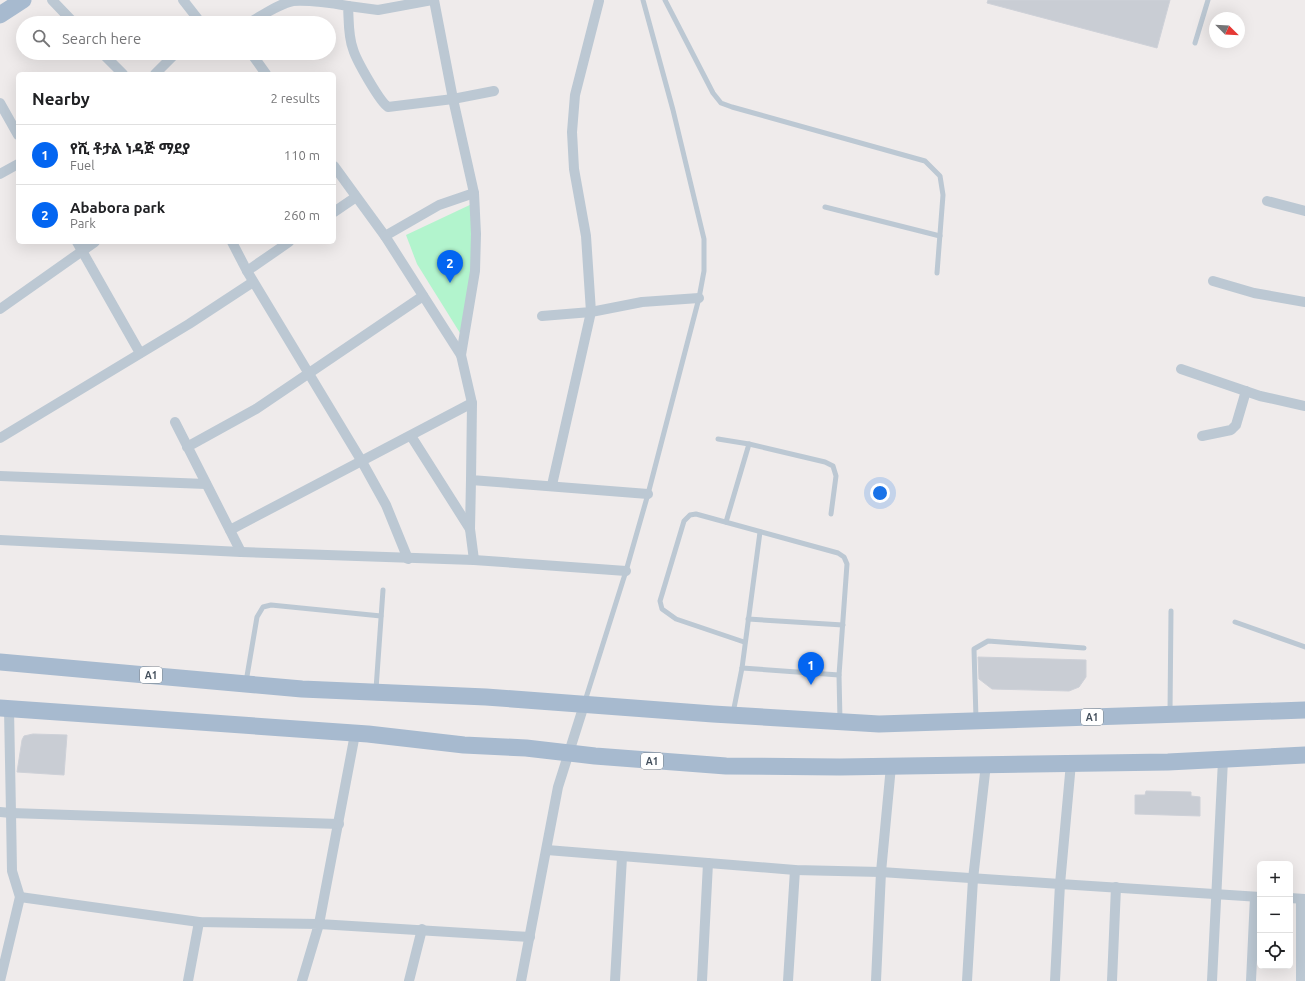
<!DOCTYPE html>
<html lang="en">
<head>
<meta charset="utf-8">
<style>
	:root { --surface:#fff; --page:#f2f2f2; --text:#202124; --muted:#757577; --line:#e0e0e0; --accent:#0365f1 }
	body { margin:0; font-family:Ubuntu,"Noto Sans Ethiopic",sans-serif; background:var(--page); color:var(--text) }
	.controls { position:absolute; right:12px; bottom:12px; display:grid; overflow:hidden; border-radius:6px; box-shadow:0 4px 16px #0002 }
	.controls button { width:36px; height:36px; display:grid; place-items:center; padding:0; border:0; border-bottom:1px solid var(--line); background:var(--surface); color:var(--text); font:20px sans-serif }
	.compass { position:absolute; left:1209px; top:12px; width:36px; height:36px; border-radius:50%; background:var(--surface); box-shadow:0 4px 16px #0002; rotate:114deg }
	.you { position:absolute; left:880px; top:493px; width:14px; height:14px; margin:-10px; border:3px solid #fff; border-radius:50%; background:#1a73e8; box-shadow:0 0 0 6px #1a73e833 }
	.badge { display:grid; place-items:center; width:26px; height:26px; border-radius:50%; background:var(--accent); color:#fff; font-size:13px; font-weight:700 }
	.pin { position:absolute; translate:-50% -33px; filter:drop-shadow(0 1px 2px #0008) }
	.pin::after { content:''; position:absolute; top:21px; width:14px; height:12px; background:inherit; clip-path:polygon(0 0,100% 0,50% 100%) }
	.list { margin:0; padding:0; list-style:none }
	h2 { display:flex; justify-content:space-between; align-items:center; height:52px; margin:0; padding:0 16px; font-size:17px }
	h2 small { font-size:13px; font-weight:400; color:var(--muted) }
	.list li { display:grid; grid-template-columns:26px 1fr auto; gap:12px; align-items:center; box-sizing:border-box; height:60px; padding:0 16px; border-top:1px solid var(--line) }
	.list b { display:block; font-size:15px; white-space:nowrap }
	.list p { margin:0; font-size:13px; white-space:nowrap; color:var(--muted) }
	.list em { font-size:13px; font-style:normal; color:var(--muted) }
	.icon { flex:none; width:22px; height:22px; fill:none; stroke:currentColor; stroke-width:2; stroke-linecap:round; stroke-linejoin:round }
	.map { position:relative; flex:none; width:1305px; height:981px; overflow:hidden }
	.search { position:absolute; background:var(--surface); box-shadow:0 4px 16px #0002; left:16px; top:16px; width:320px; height:44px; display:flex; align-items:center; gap:10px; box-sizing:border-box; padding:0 14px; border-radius:22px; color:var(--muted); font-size:15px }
	.panel { position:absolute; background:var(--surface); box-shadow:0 4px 16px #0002; left:16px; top:72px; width:320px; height:172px; border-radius:6px }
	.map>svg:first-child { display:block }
</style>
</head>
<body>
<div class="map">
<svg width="1305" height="981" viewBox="0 0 1305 981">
	<rect width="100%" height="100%" fill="#efebeb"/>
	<polygon fill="#b2f4cd" points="474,203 475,265 460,333 417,264 406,235"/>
	<g fill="#c9cdd4" stroke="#ced1d8">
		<polygon points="988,0 1170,0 1157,48 987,3"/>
		<polygon points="978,657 1086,660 1086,677 1079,687 1069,691 992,689 979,679"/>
		<polygon points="33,734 67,735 64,775 17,772 22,740 24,736"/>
		<polygon points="1146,791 1191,792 1191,796 1200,797 1200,816 1135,814 1135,795 1145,795"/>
	</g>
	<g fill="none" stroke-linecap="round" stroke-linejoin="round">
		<g stroke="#bcc8d3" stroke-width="5">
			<polyline points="665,0 713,93 721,103 732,107 925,161 940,176 943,195 937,273"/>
			<polyline points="1195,43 1208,0"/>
			<polyline points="825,207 940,236"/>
			<polyline points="718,439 749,444 825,462 833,466 836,476 831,514"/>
			<polyline points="726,522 749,444"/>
			<polyline points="748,619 843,625"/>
			<polyline points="1235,622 1305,647"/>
			<polyline points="744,642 676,619 662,609 660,601 684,521 690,515 696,514 838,553 844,557 847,564 839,675 840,720"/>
			<polyline points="742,668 839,675"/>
			<polyline points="246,682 257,617 263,607 271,605 381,616"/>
			<polyline points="376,689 383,590"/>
			<polyline points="585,701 626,571 648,494 699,298 704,271 704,239 673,110 643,0"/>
			<polyline points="1170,712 1171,611"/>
			<polyline points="733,713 742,668 760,532"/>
			<polyline points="976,719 974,649 988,641 1084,648"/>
		</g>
		<g stroke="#bcc8d3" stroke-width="10">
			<polyline points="52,0 74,23"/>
			<polyline points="183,0 201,23"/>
			<polyline points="434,0 453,99 474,193 476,234 475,271 461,355"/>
			<polyline points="348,6 378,10 432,0"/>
			<path d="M249,23C263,15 278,4 293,1C311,0 331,3 348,6C349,21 348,36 353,49C356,60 380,102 388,107L453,99L494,91"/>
			<polyline points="102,53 123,74"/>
			<polyline points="251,53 266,74"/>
			<polyline points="155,74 176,53"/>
			<polyline points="0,103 18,135"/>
			<polyline points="334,166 385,236 461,355 472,403 471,480 648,494"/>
			<polyline points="0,174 18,164"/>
			<polyline points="1267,201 1305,211"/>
			<polyline points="334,212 356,197"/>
			<polyline points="385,236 439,205 474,193"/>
			<polyline points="77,242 140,353"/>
			<polyline points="232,242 247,271 361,460 386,505 408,559"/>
			<polyline points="247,271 289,242"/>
			<polyline points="1213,281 1254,293 1305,302"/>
			<polyline points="0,309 95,242"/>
			<polyline points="542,316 591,312 586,236 574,169 572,132 575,95 599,1"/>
			<polyline points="1181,369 1260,396 1305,406"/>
			<polyline points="175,422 241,552"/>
			<polyline points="411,436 470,529"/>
			<polyline points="1202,436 1231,430 1236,425 1246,391"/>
			<polyline points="0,438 189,324 253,282"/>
			<polyline points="187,447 256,409 423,296"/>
			<polyline points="0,476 206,484"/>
			<polyline points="471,480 470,529 474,560"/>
			<polyline points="552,485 591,312 642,302 699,298"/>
			<polyline points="230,530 472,403"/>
			<polyline points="0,540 241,552 474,560 626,571"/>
			<polyline points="355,734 319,924 530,937"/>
			<polyline points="1071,763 1060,884 1260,897"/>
			<polyline points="0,812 11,813 9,709"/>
			<polyline points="547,850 795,870 881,872 1060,884 1055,981"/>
			<polyline points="20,897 199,922 319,924 302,981"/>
			<polyline points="1290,898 1305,899"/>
			<polyline points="0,981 20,897 12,871 11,813 339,824"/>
			<polyline points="188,981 199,922"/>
			<polyline points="409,981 422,929"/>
			<polyline points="521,981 558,787 584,705"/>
			<polyline points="615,981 622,857"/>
			<polyline points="702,981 708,863"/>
			<polyline points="788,981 795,870"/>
			<polyline points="876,981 881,872 891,766"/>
			<polyline points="967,981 973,879 986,764"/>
			<polyline points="1112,981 1116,887"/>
			<polyline points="1212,981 1223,760"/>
			<polyline points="1251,981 1255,897"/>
			<polyline points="1301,981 1301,899"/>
		</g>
		<g stroke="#a7bacf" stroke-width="17">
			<polyline points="0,15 23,0"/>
			<polyline points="0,662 302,689 486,697 713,714 879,724 1305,710"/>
			<polyline points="0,708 368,734 464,745 526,748 595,756 726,766 840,767 1168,762 1305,755"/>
		</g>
	</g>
	<g text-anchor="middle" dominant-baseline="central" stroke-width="3.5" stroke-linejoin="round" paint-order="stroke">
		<g fill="#fff" stroke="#7b838c" stroke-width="1">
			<rect x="140" y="667" width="22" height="16" rx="3"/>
			<rect x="1081" y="709" width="22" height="16" rx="3"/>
			<rect x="641" y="753" width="22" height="16" rx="3"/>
		</g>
		<g font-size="10" font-weight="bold" fill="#424e5b">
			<text x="151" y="675">A1</text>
			<text x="1092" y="717">A1</text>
			<text x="652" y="761">A1</text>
		</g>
	</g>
</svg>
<div class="controls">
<button>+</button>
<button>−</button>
<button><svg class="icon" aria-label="locate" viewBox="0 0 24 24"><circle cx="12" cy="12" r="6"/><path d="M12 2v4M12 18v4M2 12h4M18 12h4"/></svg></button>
</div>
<svg class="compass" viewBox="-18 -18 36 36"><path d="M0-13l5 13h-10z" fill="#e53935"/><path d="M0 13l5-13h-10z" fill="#757577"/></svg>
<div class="you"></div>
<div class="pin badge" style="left:811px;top:685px">1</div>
<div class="pin badge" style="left:450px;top:283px">2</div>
<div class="search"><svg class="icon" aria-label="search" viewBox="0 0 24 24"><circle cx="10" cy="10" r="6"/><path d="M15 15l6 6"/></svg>Search here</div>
<section class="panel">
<h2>Nearby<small>2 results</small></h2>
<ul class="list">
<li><span class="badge">1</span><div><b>የሺ ቶታል ነዳጅ ማደያ</b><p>Fuel</p></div><em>110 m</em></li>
<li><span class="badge">2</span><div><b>Ababora park</b><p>Park</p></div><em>260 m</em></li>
</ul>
</section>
</div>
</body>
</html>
